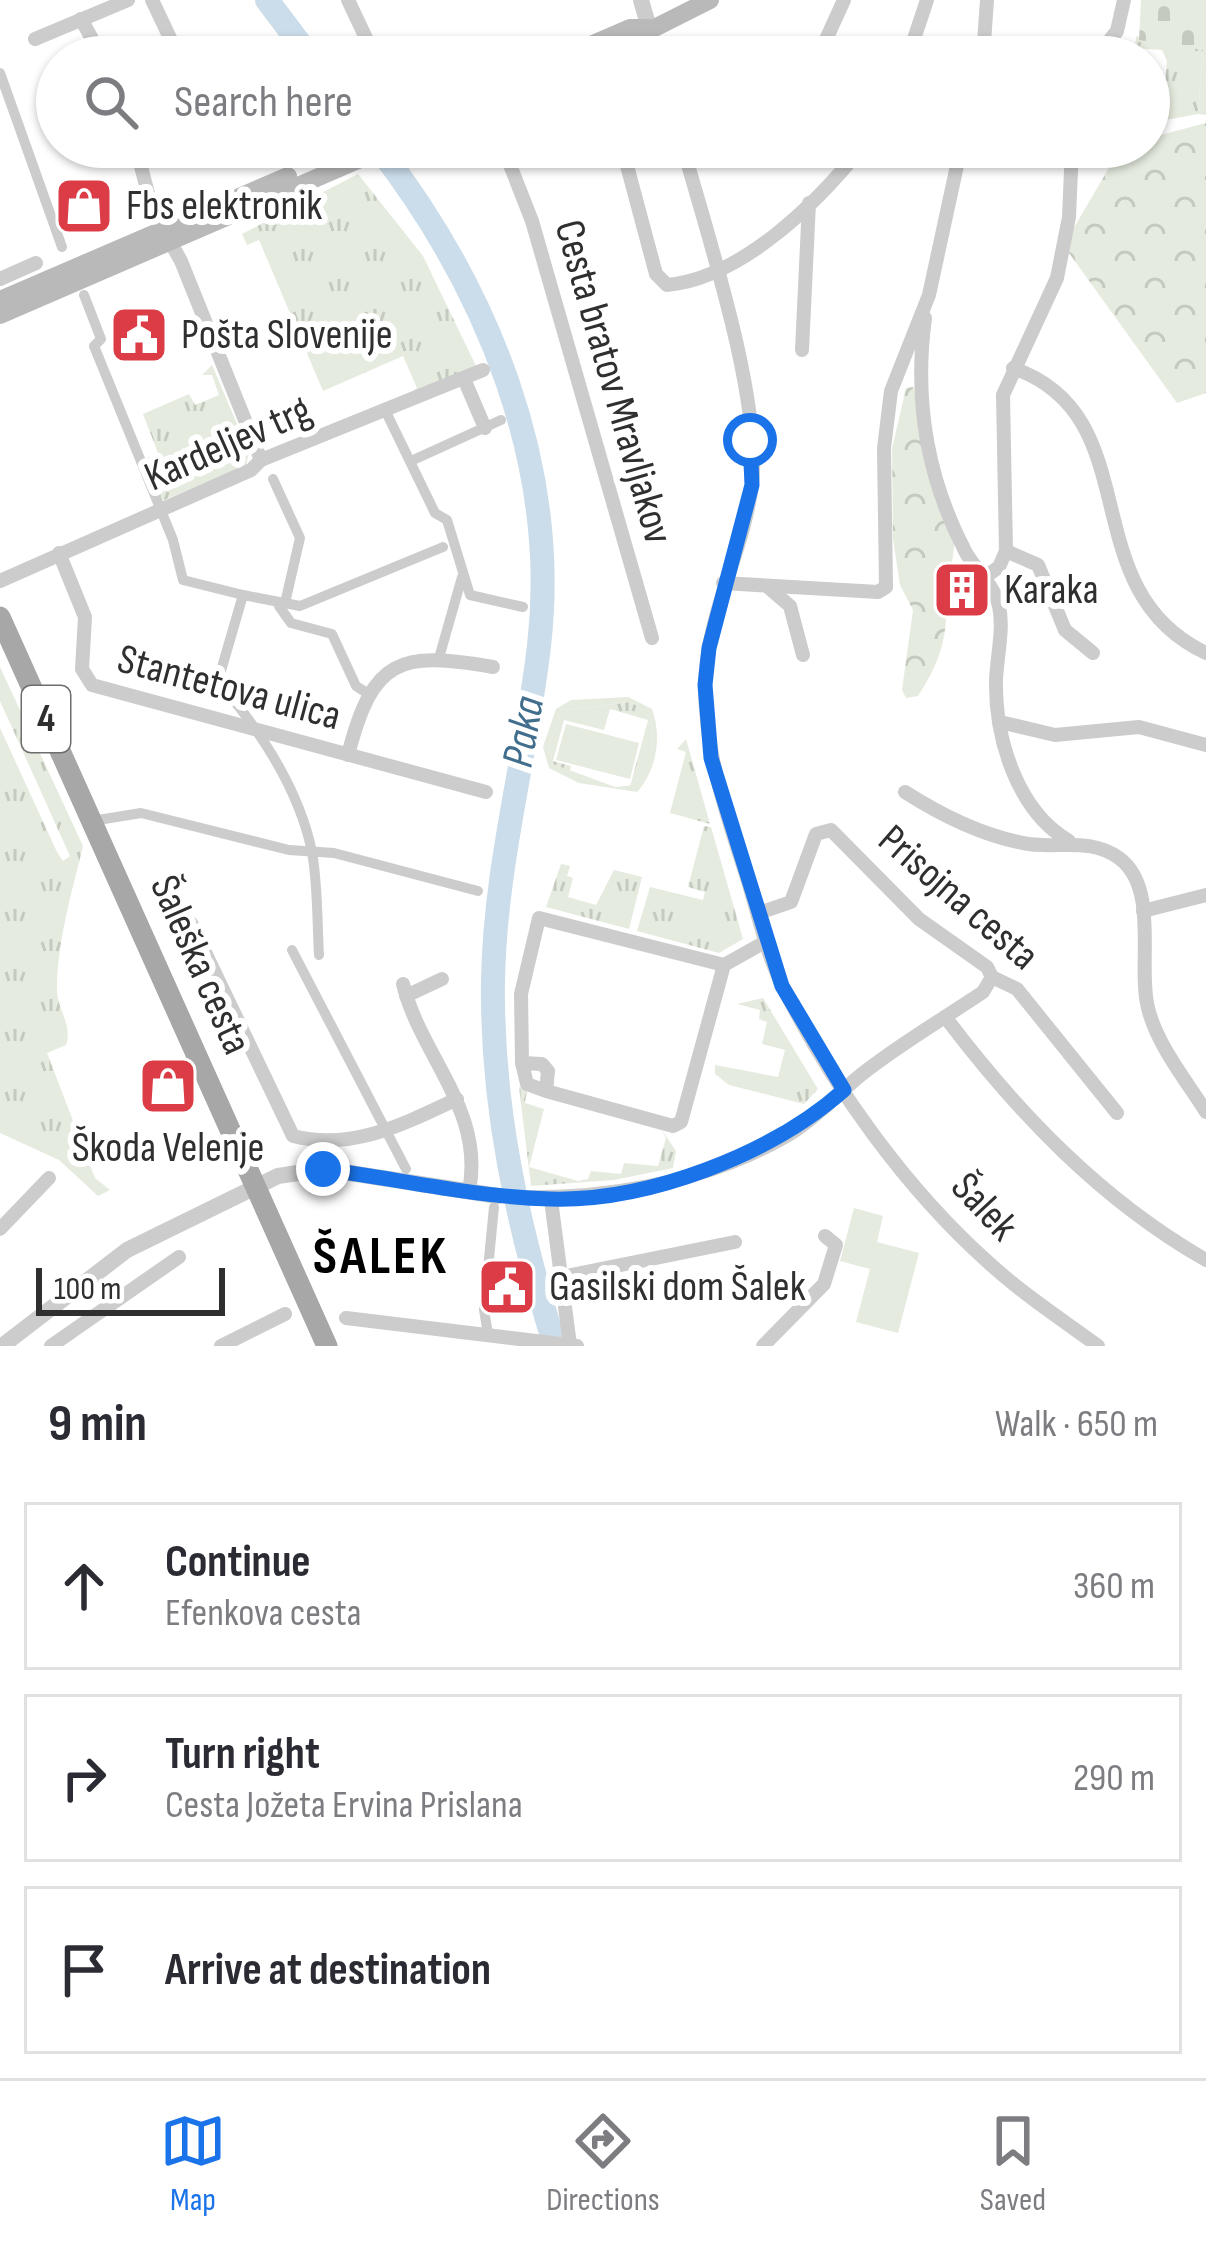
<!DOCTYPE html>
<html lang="en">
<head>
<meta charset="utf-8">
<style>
	:root { --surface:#fff; --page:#f7f7f7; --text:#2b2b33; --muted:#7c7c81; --line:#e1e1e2; --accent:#1a73e8 }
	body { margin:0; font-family:"Sofia Sans Condensed",sans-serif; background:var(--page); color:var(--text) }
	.scale { position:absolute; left:36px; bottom:30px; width:189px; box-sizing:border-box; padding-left:12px; border:6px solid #2f2f2f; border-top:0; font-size:33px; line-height:42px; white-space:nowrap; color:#2f2f2f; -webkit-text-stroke:9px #fff; paint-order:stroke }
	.stop { position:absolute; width:36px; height:36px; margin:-27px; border:9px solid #1a73e8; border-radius:50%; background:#fff }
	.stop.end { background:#1a73e8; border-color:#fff; box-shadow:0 3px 12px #0008 }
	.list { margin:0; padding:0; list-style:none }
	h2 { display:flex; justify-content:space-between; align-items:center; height:156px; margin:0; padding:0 48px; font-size:51px }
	h2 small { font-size:39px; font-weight:400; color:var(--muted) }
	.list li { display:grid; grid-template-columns:78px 1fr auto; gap:36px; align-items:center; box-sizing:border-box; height:168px; margin:0 24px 24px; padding:0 24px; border:3px solid var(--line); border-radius:0px }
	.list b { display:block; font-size:45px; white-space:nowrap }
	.list p { margin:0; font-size:39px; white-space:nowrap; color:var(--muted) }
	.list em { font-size:39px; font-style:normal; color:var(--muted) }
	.icon { flex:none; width:66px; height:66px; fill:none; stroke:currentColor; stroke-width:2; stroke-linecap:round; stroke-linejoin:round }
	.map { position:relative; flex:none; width:1206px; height:1346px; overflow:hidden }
	.search { position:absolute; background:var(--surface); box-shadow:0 3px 9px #0004; left:36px; right:36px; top:36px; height:132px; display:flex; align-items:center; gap:30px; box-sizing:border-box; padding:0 42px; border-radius:66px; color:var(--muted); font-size:45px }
	.sheet { height:732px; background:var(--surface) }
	nav { display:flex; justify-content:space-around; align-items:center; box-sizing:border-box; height:168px; border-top:3px solid var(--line); background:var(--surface); font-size:33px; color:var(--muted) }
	nav a { display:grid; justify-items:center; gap:6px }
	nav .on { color:var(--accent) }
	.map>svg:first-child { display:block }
</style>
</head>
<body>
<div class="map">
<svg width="1206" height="1346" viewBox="0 0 1206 1346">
	<defs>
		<pattern id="grass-tufts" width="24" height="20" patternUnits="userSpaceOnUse" patternTransform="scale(3)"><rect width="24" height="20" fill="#e5ebde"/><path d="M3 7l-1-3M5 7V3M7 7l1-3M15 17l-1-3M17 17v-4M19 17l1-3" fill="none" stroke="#c5cabf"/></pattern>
		<pattern id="forest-crowns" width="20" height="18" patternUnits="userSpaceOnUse" patternTransform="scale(3)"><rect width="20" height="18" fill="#e5ebde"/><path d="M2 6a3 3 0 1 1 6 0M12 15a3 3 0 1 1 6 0" fill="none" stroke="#c5cabf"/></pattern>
		<pattern id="cemetery-stones" width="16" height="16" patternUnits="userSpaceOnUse" patternTransform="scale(3)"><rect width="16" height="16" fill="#e5ebde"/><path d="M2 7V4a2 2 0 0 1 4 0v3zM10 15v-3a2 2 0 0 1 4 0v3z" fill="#c5cabf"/></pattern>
	</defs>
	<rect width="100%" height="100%" fill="#fff"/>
	<g fill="url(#grass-tufts)">
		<polygon points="1136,36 1203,50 1198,114 1149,123 1149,114 1162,115 1167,61 1162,50 1135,48"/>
		<polygon points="358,174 423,256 476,366 409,394 417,388 403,356 323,391 259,240 247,245 242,234"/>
		<polygon points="212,365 249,452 246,466 162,501 145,459 158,453 143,414 189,394 195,405 219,395 212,375 202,375"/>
		<path d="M0,667L83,846C72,892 57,942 57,989C57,1010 73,1024 66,1045L47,1053L95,1178L110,1190L98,1196L59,1160L0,1133V728L57,852L63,861L70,856L0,701Z"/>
		<path d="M629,702C667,715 651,759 637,785L630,787L648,720L610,709L604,730L564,720L553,761L571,766L569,774L553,764L549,745L562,711Z"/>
		<polygon points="686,739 710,824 670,813 686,752 677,749"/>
		<polygon points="704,826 711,827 743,939 719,953 637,931 650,887 703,900 705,892 688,887"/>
		<polygon points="561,864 570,866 567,876 573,878 568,897 596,905 614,870 642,877 629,929 546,907"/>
		<polygon points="763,998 818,1089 804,1104 729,1085 715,1074 715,1065 778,1077 785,1050 762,1044 767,1022 759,1019 760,1010 737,1004"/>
		<polygon points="519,1087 527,1090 525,1103 544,1109 529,1167 578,1181 588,1179 591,1171 621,1174 624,1163 658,1166 666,1138 661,1129 676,1151 673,1168 614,1180 531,1186"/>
	</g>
	<g fill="url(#forest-crowns)">
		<polygon points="1206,123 1206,393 1177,403 1069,253 1072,231 1113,161 1137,156 1137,147 1149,147 1149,138"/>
		<path d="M913,387L955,540L951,570L942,574C951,622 946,654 918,696L906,698L902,690L913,610L900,585L893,539L892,449L906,388Z"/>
	</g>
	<polygon fill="url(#cemetery-stones)" points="1141,0 1206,0 1206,115 1198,114 1203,50 1139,40"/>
	<g fill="#e5ebde" fill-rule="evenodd">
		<path d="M628,697L652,709C662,736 657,770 637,792L579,783L549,768L543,747L556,709L571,700ZM629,702C666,715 652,759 636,785L615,787L553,764L549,745L562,711Z"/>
		<polygon points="566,724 639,743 630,779 556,760"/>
		<polygon points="854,1208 883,1216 877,1242 919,1253 898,1333 856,1322 870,1269 840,1261"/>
	</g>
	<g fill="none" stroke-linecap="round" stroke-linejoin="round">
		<g stroke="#cbddea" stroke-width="24">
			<polyline points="267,0 310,57"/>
			<path d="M378,147C487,288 560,465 539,646C526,758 495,866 493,980C491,1107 518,1226 555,1346"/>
		</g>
		<g stroke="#ccc" stroke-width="10">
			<polyline points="0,73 62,247"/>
			<path d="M84,295L101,339L94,346L173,540L183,580L243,595L218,681C259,729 299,788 312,852C318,885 317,922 319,955"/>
			<polyline points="386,412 435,513 447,520 470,595 523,607"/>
			<polyline points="411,461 501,420"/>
			<polyline points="273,479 300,538 285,603"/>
			<polyline points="243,595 300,606 443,547"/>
			<polyline points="279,606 291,623 332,634 356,686 367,693"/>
			<polyline points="439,658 462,577"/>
			<polyline points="92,821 141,813 289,850 334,853 478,891"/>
			<polyline points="292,950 406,1169"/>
			<polyline points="488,1334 484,1310 494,1207"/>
		</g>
		<g stroke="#ccc" stroke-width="14">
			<polyline points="152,0 179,57"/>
			<polyline points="348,0 375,57"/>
			<polyline points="81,19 102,57"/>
			<polyline points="649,28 658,57"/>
			<polyline points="35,39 128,0"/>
			<polyline points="751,44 814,57"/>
			<polyline points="818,57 844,0"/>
			<polyline points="908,57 927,0"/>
			<polyline points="983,57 987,0"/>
			<polyline points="1096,57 1117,31 1124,0"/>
			<polyline points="136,147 152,209 181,261 261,460"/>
			<polyline points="503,147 532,221 652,638"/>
			<path d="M622,147L656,274L667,285C742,278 817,203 862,147"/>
			<path d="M683,147C707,234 762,399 752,485C743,555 705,616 705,689C706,754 726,814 746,875C758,912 765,951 783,987C832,1086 906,1189 989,1263C1023,1294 1061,1319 1098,1346"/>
			<polyline points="0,279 36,263"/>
			<path d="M925,318C914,399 927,478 965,551C975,570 994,584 999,606C1004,629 997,656 996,680C995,738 1017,811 1069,841"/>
			<polyline points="802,350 809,203"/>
			<path d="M1013,368C1151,416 1070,589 1206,653"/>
			<polyline points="464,379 485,428"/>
			<polyline points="1006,551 1038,565 1065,630 1093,653"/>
			<polyline points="59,553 85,617 82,669 92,685 486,792"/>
			<polyline points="985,577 999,567 1006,551 1003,395 1057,278 1069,217 1072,147"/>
			<polyline points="0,581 251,470 261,460 483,370"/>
			<polyline points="723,583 878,592 886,587 884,448 891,391 929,295 961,147"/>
			<polyline points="769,588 790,606 803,655"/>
			<polyline points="1000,722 1055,735 1139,727 1206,745"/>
			<path d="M348,755C373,658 399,651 493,667"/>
			<path d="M905,792C941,815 981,835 1023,843C1056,850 1088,836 1119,858C1160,888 1137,965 1148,1008C1157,1045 1186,1080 1206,1112"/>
			<polyline points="1143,911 1206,895"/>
			<polyline points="759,913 791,902 816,834 831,830 919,919 987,967 992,977 1017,989 1117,1113"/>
			<path d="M191,923L293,1136C352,1151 404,1124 457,1099"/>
			<path d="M403,984C421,1057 485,1110 469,1191"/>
			<polyline points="406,996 442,979"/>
			<path d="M946,1018C1018,1113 1101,1200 1206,1260"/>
			<polyline points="522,1063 521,994 539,918 724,965"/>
			<polyline points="546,1091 548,1071 542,1064 522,1063 527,1084 546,1091 673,1126 681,1122 724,965 765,942"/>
			<path d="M498,1196C592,1202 700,1185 783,1138C812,1122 836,1095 862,1074C900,1044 943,1019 983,992L992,977"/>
			<polyline points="551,1200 570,1345"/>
			<polyline points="0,1229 49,1178"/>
			<polyline points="561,1277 735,1242"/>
			<polyline points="346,1318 577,1346"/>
			<polyline points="51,1346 179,1257"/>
			<polyline points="221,1346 285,1314"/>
			<polyline points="763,1346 824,1284 836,1245 825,1236"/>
		</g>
		<g stroke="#ccc" stroke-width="16">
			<polyline points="641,0 649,28"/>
			<polyline points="2,1346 127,1250 278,1176 324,1169 498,1196"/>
		</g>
		<g stroke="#b9b9b9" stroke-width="18">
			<polyline points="563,57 630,28 649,28"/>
			<polyline points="597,57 710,0"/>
			<polyline points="0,300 288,176"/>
			<polyline points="0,315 388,147"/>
		</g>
		<polyline stroke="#a7a7a7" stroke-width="21" points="0,617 327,1346"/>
	</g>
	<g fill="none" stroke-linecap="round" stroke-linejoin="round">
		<path stroke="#1a73e8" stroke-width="15" d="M323,1169C399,1179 474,1197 550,1199C648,1202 772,1154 844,1090L782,986L711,758L705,685L709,648L752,485L750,440"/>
	</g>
	<defs>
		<g id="shop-square" transform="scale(3)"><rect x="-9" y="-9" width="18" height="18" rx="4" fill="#db3c45" stroke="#fff"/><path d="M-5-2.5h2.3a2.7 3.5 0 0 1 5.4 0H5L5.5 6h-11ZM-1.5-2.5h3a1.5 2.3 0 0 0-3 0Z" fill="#fff"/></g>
		<g id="civic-square" transform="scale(3)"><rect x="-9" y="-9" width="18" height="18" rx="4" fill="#db3c45" stroke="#fff"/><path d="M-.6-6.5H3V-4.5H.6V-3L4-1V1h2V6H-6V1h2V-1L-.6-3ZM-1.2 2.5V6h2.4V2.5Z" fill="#fff"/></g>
		<g id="building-square" transform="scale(3)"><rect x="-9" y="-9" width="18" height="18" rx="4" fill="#db3c45" stroke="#fff"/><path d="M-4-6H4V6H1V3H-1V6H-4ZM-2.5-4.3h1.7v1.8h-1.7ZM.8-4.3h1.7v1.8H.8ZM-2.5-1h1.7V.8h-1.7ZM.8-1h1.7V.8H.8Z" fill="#fff"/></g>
	</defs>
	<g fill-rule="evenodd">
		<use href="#shop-square" x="84" y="206"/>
		<use href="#civic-square" x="139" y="335"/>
		<use href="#building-square" x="962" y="590"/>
		<use href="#shop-square" x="168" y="1086"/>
		<use href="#civic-square" x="507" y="1287"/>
	</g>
	<g text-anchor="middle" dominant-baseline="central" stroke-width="12" stroke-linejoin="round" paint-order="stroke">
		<rect fill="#fff" stroke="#6d6d6d" stroke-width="3" x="22" y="686" width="48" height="66" rx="9"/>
		<g font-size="39" font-weight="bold" fill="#2f2f2f">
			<text x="46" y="719">4</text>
		</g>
		<g font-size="42" fill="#2f2f2f" stroke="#fff" text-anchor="start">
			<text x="126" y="206">Fbs elektronik</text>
			<text x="181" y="335">Pošta Slovenije</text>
			<text x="1004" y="590">Karaka</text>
			<text x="168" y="1148" text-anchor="middle">Škoda Velenje</text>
			<text x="549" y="1287">Gasilski dom Šalek</text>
		</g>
		<g font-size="42" fill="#2f2f2f" stroke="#fff">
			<text transform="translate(613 382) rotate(74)">Cesta bratov Mravljakov</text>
			<text transform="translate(228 444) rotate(-24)">Kardeljev trg</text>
			<text transform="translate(229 688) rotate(15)">Stantetova ulica</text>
			<text transform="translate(958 898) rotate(41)">Prisojna cesta</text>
			<text transform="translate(200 965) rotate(66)">Šaleška cesta</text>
			<text transform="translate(984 1207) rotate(47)">Šalek</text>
		</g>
		<g font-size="45" font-style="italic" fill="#416e8d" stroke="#fff">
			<text transform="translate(524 732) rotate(-80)">Paka</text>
		</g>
		<g font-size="54" font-weight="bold" letter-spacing="3" fill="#000" stroke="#fff">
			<text x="381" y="1256">ŠALEK</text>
		</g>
	</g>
</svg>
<div class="scale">100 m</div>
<div class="stop" style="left:750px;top:440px"></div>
<div class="stop end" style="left:323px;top:1169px"></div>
<div class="search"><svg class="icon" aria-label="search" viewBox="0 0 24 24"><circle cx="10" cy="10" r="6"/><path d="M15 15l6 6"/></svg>Search here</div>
</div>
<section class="sheet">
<h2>9 min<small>Walk · 650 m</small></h2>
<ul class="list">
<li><svg class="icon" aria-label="ahead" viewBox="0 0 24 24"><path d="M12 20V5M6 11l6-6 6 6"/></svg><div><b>Continue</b><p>Efenkova cesta</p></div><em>360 m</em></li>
<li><svg class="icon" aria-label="right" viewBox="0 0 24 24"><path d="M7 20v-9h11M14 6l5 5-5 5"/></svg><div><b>Turn right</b><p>Cesta Jožeta Ervina Prislana</p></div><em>290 m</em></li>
<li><svg class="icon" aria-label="arrive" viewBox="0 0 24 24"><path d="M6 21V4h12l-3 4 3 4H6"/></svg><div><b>Arrive at destination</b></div></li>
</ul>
</section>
<nav>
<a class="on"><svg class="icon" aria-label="map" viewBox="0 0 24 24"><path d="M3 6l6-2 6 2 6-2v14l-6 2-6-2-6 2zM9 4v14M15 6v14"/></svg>Map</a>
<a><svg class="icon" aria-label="directions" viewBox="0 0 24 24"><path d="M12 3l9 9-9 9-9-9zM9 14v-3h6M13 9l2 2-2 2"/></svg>Directions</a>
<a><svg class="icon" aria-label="saved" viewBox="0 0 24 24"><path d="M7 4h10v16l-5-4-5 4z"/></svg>Saved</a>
</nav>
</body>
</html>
